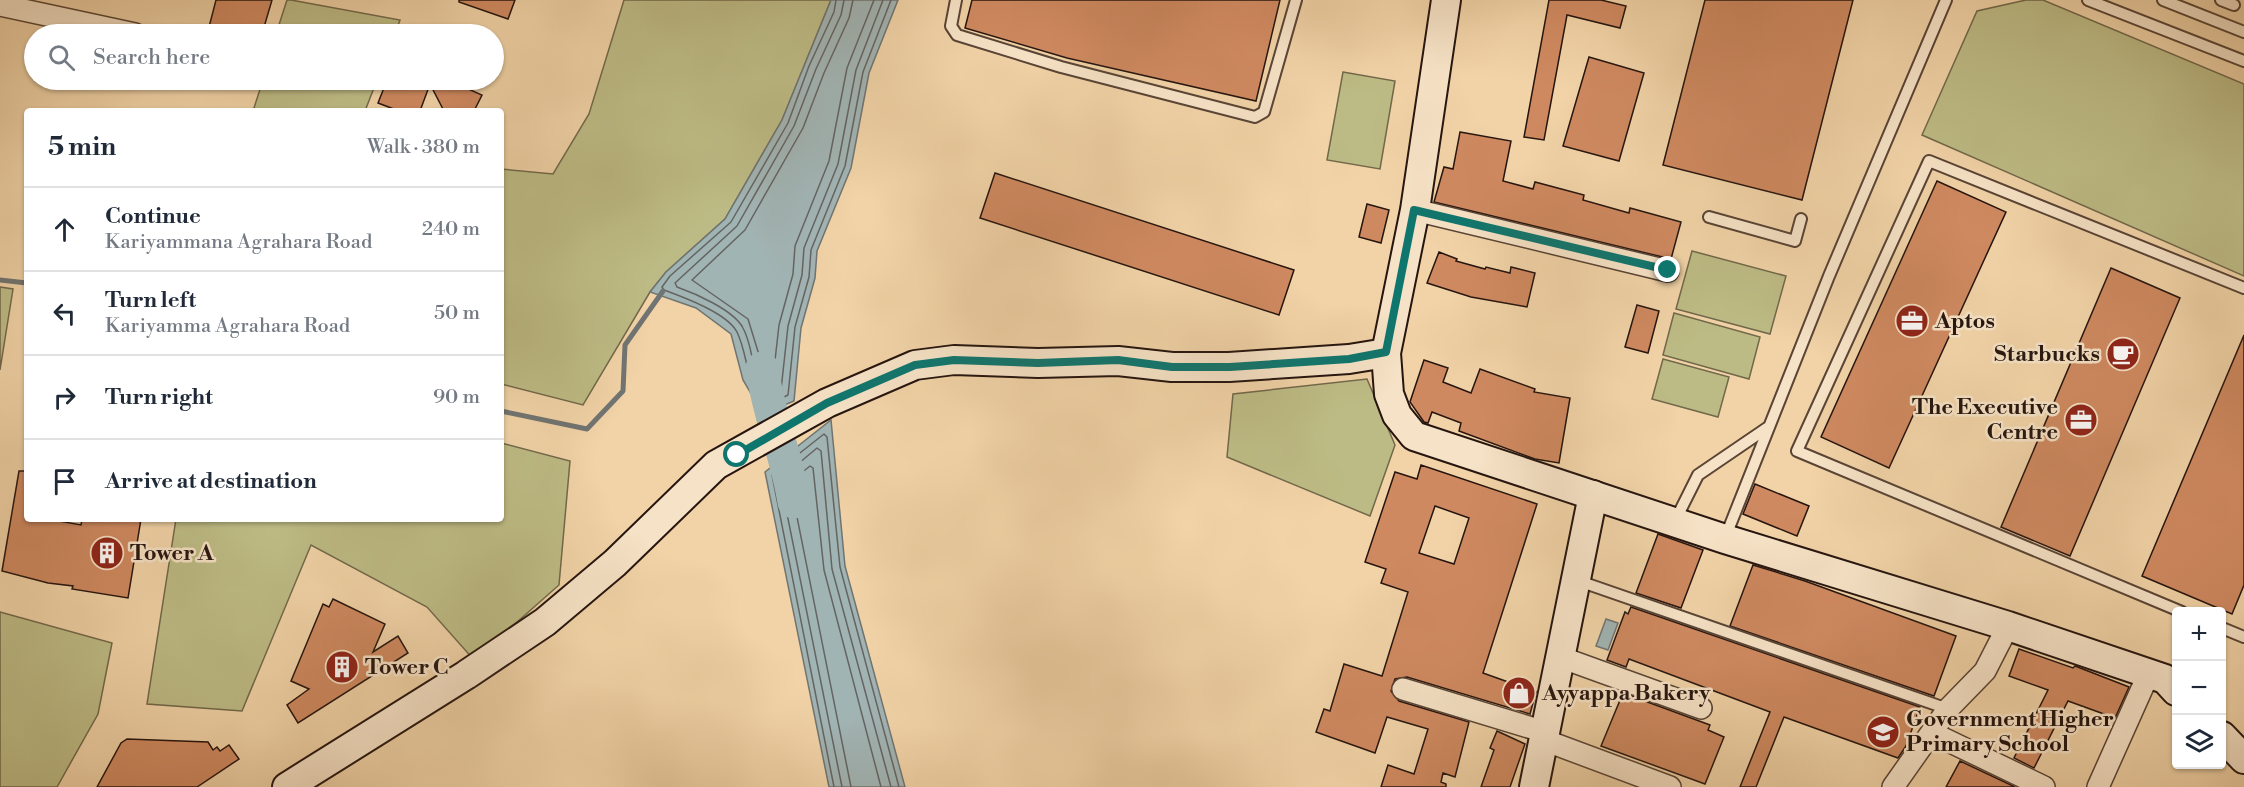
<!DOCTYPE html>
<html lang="en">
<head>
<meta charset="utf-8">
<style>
	:root { --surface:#fff; --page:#f6f6f7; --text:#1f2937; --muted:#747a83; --line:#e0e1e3 }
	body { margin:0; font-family:"Libre Bodoni",serif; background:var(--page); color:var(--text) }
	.controls { position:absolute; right:18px; bottom:18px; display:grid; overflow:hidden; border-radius:6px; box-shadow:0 2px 4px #0004 }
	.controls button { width:54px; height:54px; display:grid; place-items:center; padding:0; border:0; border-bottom:2px solid var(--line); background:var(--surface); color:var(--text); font:30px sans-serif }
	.stop { position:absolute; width:18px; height:18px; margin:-14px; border:4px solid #0f766e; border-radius:50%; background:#fff }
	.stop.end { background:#0f766e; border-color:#fff; box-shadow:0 2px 6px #0008 }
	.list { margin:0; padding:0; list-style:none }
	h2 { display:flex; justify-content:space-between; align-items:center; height:78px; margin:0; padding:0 24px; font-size:26px }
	h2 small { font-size:20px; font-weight:400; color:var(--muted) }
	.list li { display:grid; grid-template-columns:39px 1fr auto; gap:18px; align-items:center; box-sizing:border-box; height:84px; padding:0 24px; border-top:2px solid var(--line) }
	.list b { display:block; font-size:22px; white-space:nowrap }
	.list p { margin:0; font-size:20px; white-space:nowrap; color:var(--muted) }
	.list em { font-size:20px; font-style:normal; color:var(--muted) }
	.icon { flex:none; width:33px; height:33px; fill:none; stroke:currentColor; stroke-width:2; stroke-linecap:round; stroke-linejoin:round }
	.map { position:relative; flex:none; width:2244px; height:787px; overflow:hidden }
	.search { position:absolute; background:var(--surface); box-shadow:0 2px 4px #0004; left:24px; top:24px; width:480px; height:66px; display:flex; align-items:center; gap:15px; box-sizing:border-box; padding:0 21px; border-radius:33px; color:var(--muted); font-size:22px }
	.panel { position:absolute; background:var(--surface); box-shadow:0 2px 4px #0004; left:24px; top:108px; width:480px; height:414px; border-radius:6px }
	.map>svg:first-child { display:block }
</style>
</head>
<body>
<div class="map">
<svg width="2244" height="787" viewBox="0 0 2244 787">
	<rect width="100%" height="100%" fill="#f1d3a7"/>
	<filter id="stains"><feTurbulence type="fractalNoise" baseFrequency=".00333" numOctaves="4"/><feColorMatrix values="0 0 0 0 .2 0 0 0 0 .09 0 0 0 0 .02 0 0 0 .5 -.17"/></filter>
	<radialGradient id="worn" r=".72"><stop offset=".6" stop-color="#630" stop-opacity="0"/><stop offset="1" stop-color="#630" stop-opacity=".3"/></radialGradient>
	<g fill="#bdbb85" stroke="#72684a" stroke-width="1.5">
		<polygon points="287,0 291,0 400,20 395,34 276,34"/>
		<polygon points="624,0 831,0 782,120 725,219 666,272 650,292 583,405 501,384 501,169 553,174 589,114"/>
		<polygon points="2026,0 2043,0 2244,84 2244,276 1922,135 1977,11"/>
		<polygon points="1343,72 1395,81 1380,169 1327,160"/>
		<polygon points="263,80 377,80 365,111 253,111"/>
		<polygon points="1692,251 1786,276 1770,334 1676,309"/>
		<polygon points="0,287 13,289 0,370"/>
		<polygon points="1674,313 1760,337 1749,379 1663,355"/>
		<polygon points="1663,359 1729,377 1718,417 1652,399"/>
		<polygon points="1367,379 1395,445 1370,516 1227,457 1233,394"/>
		<polygon points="501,443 570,461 559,585 474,660 427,607 311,545 242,711 147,704 176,519 501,519"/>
		<polygon points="0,612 112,643 98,714 57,787 0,787"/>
	</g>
	<g fill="#a1b4b4" stroke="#707472" stroke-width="1.5">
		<polygon points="831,0 898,0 869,73 851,168 817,251 815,278 801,328 794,401 763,414 743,380 731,334 696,308 650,292 666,272 725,219 782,120"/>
		<polygon points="831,420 845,566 905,787 829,787 765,472"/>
		<polygon points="1606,619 1618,623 1608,650 1596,646"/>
	</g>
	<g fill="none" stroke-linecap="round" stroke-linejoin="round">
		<g stroke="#646462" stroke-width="1.5">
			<path d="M836,0L834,12L809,66L788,123L731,222L670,276L662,287L664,290C683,297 727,313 737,332C749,357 745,384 766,406L788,395L795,327L809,277L811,250L845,166L863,72L891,0"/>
			<path d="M844,0L841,15L816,69L794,126L737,226L675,283L677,287C694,293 734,310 743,328C755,350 750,377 769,396L781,390L788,326L802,275L804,248L838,164L856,70L883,0"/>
			<polyline points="853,0 849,18 824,73 803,128 745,230 692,280 748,319 764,371 770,380 773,378 779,325 793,274 795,246 829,161 847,68 874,0"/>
			<polyline points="834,787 772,475 824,434 827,437 840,567 899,787"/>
			<polyline points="842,787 780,479 817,448 821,451 832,569 891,787"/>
			<polyline points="851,787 790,482 810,466 813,468 824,570 881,787"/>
		</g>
		<g stroke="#707472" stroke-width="5">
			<polyline points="0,280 27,283"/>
			<polyline points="501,411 587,429 623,391 625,345 663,291"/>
		</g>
		<path stroke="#a1b4b4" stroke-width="33" d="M762,368C768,414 787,456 794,502"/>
	</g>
	<g fill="#cf8960" stroke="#26150f" stroke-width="1.5" fill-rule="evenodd">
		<polygon points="216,0 272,0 262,34 234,34 209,27"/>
		<polygon points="459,0 515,0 508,19 459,2"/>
		<polygon points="972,0 1280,0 1256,101 1067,58 965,28"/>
		<polygon points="1549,0 1601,0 1626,6 1620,28 1567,15 1544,140 1524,137"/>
		<polygon points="1705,0 1853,0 1802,200 1663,165"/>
		<polygon points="1589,57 1644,73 1619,161 1563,146"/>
		<polygon points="387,80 463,80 466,88 482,95 474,111 444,111 430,84 420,111 399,111 378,103"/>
		<polygon points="1460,132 1511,141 1503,181 1533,189 1535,182 1584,195 1583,200 1629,213 1630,208 1681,222 1671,259 1434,202 1444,167 1453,169"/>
		<polygon points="995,173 1294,270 1279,315 980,218"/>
		<polygon points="1937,181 2006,212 1889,468 1821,437"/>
		<polygon points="1367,204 1389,210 1381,243 1359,237"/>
		<polygon points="1439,252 1457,259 1456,261 1485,269 1486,267 1510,273 1511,267 1535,273 1527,307 1471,297 1427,283"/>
		<polygon points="2111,268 2180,298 2070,556 2001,527"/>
		<polygon points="1637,305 1659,311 1648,353 1625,347"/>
		<polygon points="2244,335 2244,585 2232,614 2142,576"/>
		<polygon points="1424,360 1448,368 1443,382 1471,393 1480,369 1535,389 1534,392 1570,398 1559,463 1535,459 1459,431 1461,423 1432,412 1428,423 1424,422 1410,402"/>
		<path d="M1421,465L1537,504L1483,673L1536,692L1530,714L1407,677L1395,679L1391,691L1399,701L1469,722L1455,777L1443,773L1441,782L1446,784V787H1381L1388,765L1414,774L1428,729L1387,717L1375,753L1316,732L1324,709L1330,711L1344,664L1382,676L1408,592L1381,583L1386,569L1365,562L1395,472L1417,479ZM1435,506L1469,518L1454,564L1419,553Z"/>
		<polygon points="19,471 27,471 27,519 48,519 81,525 82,519 141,519 128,598 72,589 73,586 48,583 2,571"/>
		<polygon points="1755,484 1809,506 1797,536 1743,514"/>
		<polygon points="1658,534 1703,550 1681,608 1636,593"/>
		<polygon points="1753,565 1805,581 1956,636 1934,696 1730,626"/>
		<polygon points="333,599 385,624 373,652 398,636 408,653 298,723 287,705 309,689 291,681 323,604 329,607"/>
		<polygon points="1631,607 1920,707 1906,746 1898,758 1784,717 1756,787 1740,787 1770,712 1629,659 1626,667 1607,660 1625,612 1628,614"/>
		<polygon points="2019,649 2073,668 2075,666 2129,687 2115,718 2068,701 2034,768 2014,758 2048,690 2009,676"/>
		<polygon points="1623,693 1710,725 1708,730 1724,737 1705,784 1601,746"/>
		<polygon points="1497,731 1525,744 1510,787 1481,787 1494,750 1490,748"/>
		<polygon points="127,739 208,742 213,750 217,747 220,751 229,745 239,759 197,787 97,787 121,743"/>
		<polygon points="1960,761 2015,787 1946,787"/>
	</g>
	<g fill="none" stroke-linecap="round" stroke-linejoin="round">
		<g stroke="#594435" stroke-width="14">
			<g id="lane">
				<polyline points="956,0 951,26 957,35 1061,67 1255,117 1264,112 1296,0"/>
				<polyline points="2088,0 2244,61"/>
				<polyline points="2163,0 2244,32"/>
				<polyline points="2221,0 2234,5"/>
				<polyline points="1709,217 1795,241 1801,219"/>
				<polyline points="1675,521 1698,475 1767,428"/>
				<polyline points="1725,538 1829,276 1946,0"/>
				<polyline points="1576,580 1948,709"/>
				<polyline points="2182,612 1797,451 1929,161 2244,288"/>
				<polyline points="2222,628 2244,637"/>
			</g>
		</g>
		<g stroke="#594435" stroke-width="24">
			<g id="street">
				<polyline points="0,5 135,34"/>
				<polyline points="1415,210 1668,271"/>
				<polyline points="1560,657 1701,708"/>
				<polyline points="1403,689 1545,732"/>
				<polyline points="1932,733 2044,787"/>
				<polyline points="1544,740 1670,787"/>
				<polyline points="1893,787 1948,709 1985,671 2008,626"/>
				<polyline points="2098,787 2149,673"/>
			</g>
		</g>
		<g stroke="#26150f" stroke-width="32">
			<g id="secondary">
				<polyline points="1446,0 1415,210 1386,353 1389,394 1397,415 1414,436 1725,539 2008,626 2165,679 2176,691"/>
				<polyline points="2222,736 2244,759"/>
				<polyline points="287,787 466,675 545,622 615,563 716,465 827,403 915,365 954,360 1038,363 1118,361 1172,367 1229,367 1349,359 1386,353"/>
				<polyline points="1534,787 1593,495"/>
			</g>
		</g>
		<use href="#lane" stroke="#f6e2c6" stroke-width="10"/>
		<use href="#street" stroke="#f6e2c6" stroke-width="21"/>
		<use href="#secondary" stroke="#f6e2c6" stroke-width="28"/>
	</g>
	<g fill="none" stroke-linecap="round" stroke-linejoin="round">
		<polyline stroke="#0f766e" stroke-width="8" points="737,455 827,403 915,365 954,360 1038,363 1118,360 1172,367 1230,367 1349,359 1386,352 1414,210 1668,270"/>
	</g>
	<defs>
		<g id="office-disc" transform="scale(1.725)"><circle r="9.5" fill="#8f2418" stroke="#f6e2c6"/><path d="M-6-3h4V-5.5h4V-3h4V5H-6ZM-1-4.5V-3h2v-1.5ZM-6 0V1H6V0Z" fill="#fff"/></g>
		<g id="cafe-disc" transform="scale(1.725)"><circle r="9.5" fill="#8f2418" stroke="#f6e2c6"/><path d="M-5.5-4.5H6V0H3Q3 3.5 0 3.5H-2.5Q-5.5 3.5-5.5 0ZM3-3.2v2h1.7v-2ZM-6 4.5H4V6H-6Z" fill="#fff"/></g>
		<g id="building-disc" transform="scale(1.725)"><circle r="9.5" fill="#8f2418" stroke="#f6e2c6"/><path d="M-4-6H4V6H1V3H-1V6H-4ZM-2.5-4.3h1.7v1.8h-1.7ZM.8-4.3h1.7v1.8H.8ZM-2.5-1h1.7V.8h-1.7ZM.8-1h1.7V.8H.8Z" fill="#fff"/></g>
		<g id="shop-disc" transform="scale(1.725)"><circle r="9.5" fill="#8f2418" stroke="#f6e2c6"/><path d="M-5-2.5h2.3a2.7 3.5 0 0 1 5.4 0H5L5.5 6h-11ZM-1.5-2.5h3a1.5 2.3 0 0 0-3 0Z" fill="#fff"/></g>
		<g id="school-disc" transform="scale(1.725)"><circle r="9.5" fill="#8f2418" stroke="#f6e2c6"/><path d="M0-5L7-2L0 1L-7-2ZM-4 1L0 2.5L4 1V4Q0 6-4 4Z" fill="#fff"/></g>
	</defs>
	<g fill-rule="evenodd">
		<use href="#office-disc" x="1912" y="321"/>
		<use href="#cafe-disc" x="2123" y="354"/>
		<use href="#office-disc" x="2081" y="420"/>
		<use href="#building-disc" x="107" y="553"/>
		<use href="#building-disc" x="342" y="667"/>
		<use href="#shop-disc" x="1519" y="693"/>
		<use href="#school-disc" x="1883" y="732"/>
	</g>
	<g text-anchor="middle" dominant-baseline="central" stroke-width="5" stroke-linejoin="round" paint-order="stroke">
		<g font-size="22" font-weight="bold" fill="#26150f" stroke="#f6e2c6" text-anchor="start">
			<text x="1935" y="321">Aptos</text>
			<text x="2100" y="354" text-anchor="end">Starbucks</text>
			<text x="2058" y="407" text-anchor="end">The Executive<tspan x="2058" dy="25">Centre</tspan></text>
			<text x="130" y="553">Tower A</text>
			<text x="365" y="667">Tower C</text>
			<text x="1542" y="693">Ayyappa Bakery</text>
			<text x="1906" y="719">Government Higher<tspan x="1906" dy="25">Primary School</tspan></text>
		</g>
	</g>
	<rect width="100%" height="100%" filter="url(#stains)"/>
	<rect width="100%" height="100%" fill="url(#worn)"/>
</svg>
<div class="controls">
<button>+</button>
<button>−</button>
<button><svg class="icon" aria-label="layers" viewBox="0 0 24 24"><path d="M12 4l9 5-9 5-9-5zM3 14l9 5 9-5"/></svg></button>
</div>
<div class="stop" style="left:737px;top:455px"></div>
<div class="stop end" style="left:1668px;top:270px"></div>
<div class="search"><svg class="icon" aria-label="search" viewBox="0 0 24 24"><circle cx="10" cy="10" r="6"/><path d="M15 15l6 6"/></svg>Search here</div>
<section class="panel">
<h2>5 min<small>Walk · 380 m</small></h2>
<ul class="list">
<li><svg class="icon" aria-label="ahead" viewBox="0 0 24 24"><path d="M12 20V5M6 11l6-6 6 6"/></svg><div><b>Continue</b><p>Kariyammana Agrahara Road</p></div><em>240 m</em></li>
<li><svg class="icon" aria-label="left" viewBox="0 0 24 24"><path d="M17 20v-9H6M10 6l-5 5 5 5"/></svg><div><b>Turn left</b><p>Kariyamma Agrahara Road</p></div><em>50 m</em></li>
<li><svg class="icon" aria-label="right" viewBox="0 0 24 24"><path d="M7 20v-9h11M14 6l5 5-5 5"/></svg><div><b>Turn right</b></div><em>90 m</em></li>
<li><svg class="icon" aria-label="arrive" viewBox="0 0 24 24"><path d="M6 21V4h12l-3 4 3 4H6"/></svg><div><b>Arrive at destination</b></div></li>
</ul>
</section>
</div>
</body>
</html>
